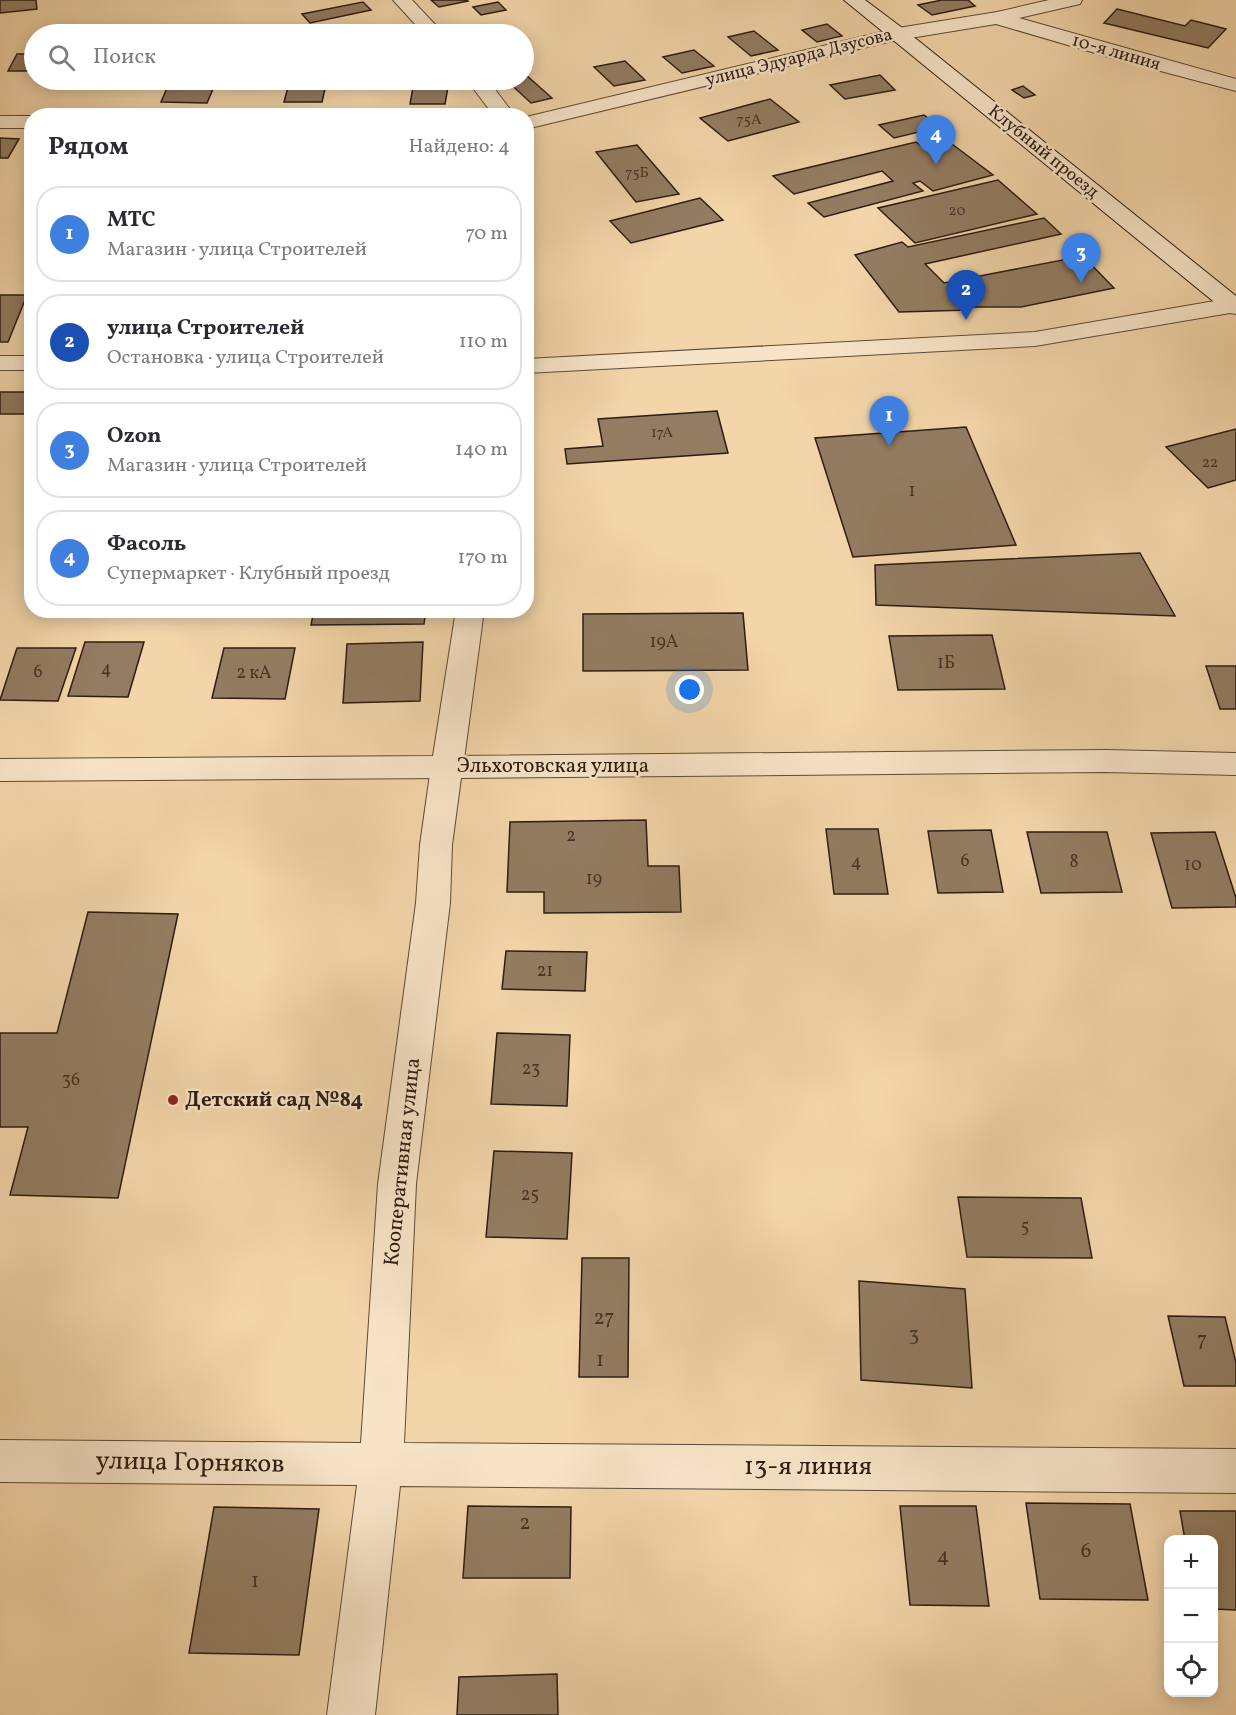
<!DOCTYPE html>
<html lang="ru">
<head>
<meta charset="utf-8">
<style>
	:root { --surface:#fff; --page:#f7f7f7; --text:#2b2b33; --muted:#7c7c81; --line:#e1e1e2; --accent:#ea580c }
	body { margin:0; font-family:Vollkorn,serif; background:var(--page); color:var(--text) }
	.controls { position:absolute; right:18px; bottom:18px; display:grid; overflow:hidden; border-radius:12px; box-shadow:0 3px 15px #0003 }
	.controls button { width:54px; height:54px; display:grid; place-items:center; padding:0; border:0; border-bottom:2px solid var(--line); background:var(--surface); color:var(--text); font:30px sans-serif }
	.you { position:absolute; left:690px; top:690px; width:21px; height:21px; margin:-15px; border:4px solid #fff; border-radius:50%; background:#1a73e8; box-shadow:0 0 0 9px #1a73e833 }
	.badge { display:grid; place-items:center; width:39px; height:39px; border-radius:50%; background:var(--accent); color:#fff; font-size:20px; font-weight:700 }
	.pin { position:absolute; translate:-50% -50px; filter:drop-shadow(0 2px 3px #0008) }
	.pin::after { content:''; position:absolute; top:32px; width:21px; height:18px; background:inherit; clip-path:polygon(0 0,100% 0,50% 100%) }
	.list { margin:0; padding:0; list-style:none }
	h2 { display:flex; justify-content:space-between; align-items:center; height:78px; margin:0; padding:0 24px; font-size:26px }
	h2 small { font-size:20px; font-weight:400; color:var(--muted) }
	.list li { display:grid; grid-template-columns:39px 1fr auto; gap:18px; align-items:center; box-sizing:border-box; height:96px; margin:0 12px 12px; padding:0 12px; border:2px solid var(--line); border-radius:24px }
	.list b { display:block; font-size:22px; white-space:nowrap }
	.list p { margin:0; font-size:20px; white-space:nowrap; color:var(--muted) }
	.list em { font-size:20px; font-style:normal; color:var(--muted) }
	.icon { flex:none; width:33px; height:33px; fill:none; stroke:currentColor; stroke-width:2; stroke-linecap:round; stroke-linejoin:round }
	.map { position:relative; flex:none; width:1236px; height:1715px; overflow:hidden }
	.search { position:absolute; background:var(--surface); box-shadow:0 3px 15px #0003; left:24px; top:24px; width:510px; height:66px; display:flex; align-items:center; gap:15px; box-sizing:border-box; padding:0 21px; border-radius:33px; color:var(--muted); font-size:22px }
	.panel { position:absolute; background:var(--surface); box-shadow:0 3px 15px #0003; left:24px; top:108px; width:510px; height:510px; border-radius:24px }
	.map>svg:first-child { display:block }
</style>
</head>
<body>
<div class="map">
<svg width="1236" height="1715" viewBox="0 0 1236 1715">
	<rect width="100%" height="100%" fill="#f2d5a9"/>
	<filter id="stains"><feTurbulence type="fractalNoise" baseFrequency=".00333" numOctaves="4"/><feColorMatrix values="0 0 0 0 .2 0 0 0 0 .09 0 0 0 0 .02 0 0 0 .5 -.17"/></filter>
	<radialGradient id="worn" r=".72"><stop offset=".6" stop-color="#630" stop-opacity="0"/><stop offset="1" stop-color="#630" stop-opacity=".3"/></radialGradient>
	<g fill="#937c61" stroke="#2d1c13" stroke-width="1.5">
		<polygon points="0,0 36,0 37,9 0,13"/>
		<polygon points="431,0 467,0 468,1 439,7"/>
		<polygon points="942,0 968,0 975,6 932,15 918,5"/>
		<polygon points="363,2 371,10 310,23 302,14"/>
		<polygon points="498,2 506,10 481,15 473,7"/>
		<polygon points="1117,9 1185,26 1191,20 1226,29 1208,48 1104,23"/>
		<polygon points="827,24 842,36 817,42 802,30"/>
		<polygon points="385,25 393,34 347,34 345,32"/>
		<polygon points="131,27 163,28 160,34 126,34"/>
		<polygon points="754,31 778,50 751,56 728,37"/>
		<polygon points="694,50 714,66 682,73 663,57"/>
		<polygon points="17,54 34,54 34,71 8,71"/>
		<polygon points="625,61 645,80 614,86 594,67"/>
		<polygon points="524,75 526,75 552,98 531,103 506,80 524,80"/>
		<polygon points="880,75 895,90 845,99 830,85"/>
		<polygon points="290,80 327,80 322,102 284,102"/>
		<polygon points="1023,86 1035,95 1024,98 1012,90"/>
		<polygon points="413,87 448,87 445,104 410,104"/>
		<polygon points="167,88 213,89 207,103 161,102"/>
		<polygon points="770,99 799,122 728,141 700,118"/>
		<polygon points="924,115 940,127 894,138 879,125"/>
		<polygon points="0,138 19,139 8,158 0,158"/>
		<polygon points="948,141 993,175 933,191 920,181 913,183 923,191 824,217 808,203 893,181 882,171 794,194 773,176 916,142 924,148"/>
		<polygon points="637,145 679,194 636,202 596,152"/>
		<polygon points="998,180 1037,214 915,243 878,208"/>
		<polygon points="700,198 723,220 631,243 610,221"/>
		<polygon points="1044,218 1061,234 925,264 944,283 1083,256 1114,288 1021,307 967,307 969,310 899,312 855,255 902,242 908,247"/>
		<polygon points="0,295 27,295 8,342 0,342"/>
		<rect x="0" y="392" width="32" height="22"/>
		<polygon points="717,411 728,453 567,464 565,449 603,446 598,419"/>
		<polygon points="966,427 1016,545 853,557 815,438"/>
		<polygon points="1236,429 1236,480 1208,488 1166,447"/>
		<polygon points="1140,553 1175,616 876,605 875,565"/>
		<polygon points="314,610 426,610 424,624 311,625"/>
		<polygon points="743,613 748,670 583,671 583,614"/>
		<polygon points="992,635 1005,689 898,690 889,636"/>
		<polygon points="85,642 144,642 128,697 68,696"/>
		<polygon points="423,642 420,701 343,703 347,644"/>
		<polygon points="17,648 76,648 58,701 0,700"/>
		<polygon points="224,648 295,648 285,699 212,698"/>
		<polygon points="1206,666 1236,666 1236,709 1220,709"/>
		<polygon points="646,820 648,866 679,866 681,912 544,913 544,892 507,892 510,822"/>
		<polygon points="826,829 878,829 888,894 834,894"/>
		<polygon points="991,830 1003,892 938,893 928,831"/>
		<polygon points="1027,832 1107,832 1122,892 1041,893"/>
		<polygon points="1215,832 1236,898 1236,907 1172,908 1151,833"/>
		<polygon points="88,912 178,914 118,1198 10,1195 28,1127 0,1127 0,1033 57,1033"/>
		<polygon points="506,951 587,952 585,991 502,989"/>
		<polygon points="497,1033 570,1035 567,1106 491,1104"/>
		<polygon points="494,1151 572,1153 567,1239 486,1237"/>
		<polygon points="958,1197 1081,1198 1092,1258 967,1257"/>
		<polygon points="582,1258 629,1258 628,1377 579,1377"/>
		<polygon points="859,1281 965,1289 972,1388 861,1380"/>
		<polygon points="1168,1316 1225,1317 1236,1363 1236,1386 1184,1386"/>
		<polygon points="1026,1503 1130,1504 1148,1600 1040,1599"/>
		<polygon points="468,1506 571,1507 570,1578 463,1578"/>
		<polygon points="900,1506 976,1506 989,1606 910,1605"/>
		<polygon points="214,1507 319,1509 299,1655 189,1653"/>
		<polygon points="1180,1511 1236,1511 1236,1610 1214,1609 1214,1540 1185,1540"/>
		<polygon points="557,1674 558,1715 457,1715 459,1677"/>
	</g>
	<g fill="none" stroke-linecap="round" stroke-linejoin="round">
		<g stroke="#5e4a38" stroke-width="2">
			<g id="minor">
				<polygon points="393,0 412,0 444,34 424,34"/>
				<polygon points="1049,0 1082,0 1080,4 1019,18 1236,79 1236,91 1119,60 996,24 898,40 891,38 888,34 891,30 898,28 997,12"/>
				<polygon points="467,80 488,80 515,116 494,116"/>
				<rect x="0" y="116" width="32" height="12"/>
				<rect x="0" y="356" width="32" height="14"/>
				<polygon points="1105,750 1236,753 1236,775 1105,772 461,778 452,845 450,903 416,1184 404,1443 1236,1449 1236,1493 400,1486 375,1715 327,1715 357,1485 0,1482 0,1440 361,1443 378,1184 416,903 420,845 431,767 436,759 447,756"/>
			</g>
		</g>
		<g stroke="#5e4a38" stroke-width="2">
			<g id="tertiary">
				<polygon points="898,28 905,30 908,34 905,38 526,129 526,117"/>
				<polygon points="1232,298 1236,299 1236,314 1230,313 1035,346 526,373 526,359 1035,332"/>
				<polygon points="456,610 484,610 463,767 458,775 447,778 0,781 0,759 433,756"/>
			</g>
		</g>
		<g stroke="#2d1c13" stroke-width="2">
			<polygon id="secondary" points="844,0 865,0 905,30 1236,296 1236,311 1224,310"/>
		</g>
		<use href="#minor" fill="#f7e4c7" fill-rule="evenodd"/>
		<use href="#tertiary" fill="#f7e4c7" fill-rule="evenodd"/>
		<use href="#secondary" fill="#f7e4c7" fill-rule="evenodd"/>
	</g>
	<circle fill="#8f2418" stroke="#f7e4c7" stroke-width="2" cx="173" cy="1100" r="6"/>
	<g text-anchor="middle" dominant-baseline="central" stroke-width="5" stroke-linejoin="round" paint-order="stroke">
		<g font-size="15" fill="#463426">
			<text x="749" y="120">75А</text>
			<text x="637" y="173">75Б</text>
			<text x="957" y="211">20</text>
			<text x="662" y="433">17А</text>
			<text x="1210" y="463">22</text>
		</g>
		<g font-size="18" fill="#2d1c13" stroke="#f7e4c7">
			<text transform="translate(1116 53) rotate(16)">10-я линия</text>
			<text transform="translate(799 58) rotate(-14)">улица Эдуарда Дзусова</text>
			<text transform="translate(1043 152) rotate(39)">Клубный проезд</text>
		</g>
		<g font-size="18" fill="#463426">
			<text x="912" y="491">1</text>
			<text x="664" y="642">19А</text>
			<text x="946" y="663">1Б</text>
			<text x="106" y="669">4</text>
			<text x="38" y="672">6</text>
			<text x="254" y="673">2 кА</text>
			<text x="571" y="836">2</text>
			<text x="965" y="861">6</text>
			<text x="856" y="862">4</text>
			<text x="1074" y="862">8</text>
			<text x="1193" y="865">10</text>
			<text x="594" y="879">19</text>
			<text x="545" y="971">21</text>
			<text x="531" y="1069">23</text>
			<text x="71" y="1080">36</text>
			<text x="530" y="1195">25</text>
			<text x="1025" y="1227">5</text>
		</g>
		<g font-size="21" fill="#2d1c13" stroke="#f7e4c7">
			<text x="553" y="766">Эльхотовская улица</text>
			<text transform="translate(403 1162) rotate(-84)">Кооперативная улица</text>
		</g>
		<g font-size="21" font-weight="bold" fill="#2d1c13" stroke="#f7e4c7" text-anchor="start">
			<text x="185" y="1100">Детский сад №84</text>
		</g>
		<g font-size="21" fill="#463426">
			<text x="604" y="1318">27</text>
			<text x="914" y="1334">3</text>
			<text x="1202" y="1340">7</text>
			<text x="600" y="1360">1</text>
			<text x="525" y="1523">2</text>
			<text x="1086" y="1551">6</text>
			<text x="943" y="1556">4</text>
			<text x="255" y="1581">1</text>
		</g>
		<g font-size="26" fill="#2d1c13" stroke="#f7e4c7">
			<text transform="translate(190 1463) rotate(1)">улица Горняков</text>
			<text x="808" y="1467">13-я линия</text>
		</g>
	</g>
	<rect width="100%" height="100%" filter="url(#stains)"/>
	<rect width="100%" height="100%" fill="url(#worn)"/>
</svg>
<div class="controls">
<button>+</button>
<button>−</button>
<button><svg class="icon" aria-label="locate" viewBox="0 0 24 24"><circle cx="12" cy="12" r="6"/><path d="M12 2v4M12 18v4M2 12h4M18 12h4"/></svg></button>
</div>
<div class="you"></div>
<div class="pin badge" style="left:889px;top:446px;background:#3f7fe0">1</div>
<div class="pin badge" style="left:966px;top:320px;background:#1a4fb4">2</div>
<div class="pin badge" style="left:1081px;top:283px;background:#3f7fe0">3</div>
<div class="pin badge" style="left:936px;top:165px;background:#3f7fe0">4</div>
<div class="search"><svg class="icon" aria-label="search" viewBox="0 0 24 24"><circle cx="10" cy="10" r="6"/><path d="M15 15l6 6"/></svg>Поиск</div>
<section class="panel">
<h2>Рядом<small>Найдено: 4</small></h2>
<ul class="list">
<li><span class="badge" style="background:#3f7fe0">1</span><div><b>МТС</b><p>Магазин · улица Строителей</p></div><em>70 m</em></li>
<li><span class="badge" style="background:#1a4fb4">2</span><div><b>улица Строителей</b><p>Остановка · улица Строителей</p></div><em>110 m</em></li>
<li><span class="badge" style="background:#3f7fe0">3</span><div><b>Ozon</b><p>Магазин · улица Строителей</p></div><em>140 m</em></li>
<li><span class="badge" style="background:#3f7fe0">4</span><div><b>Фасоль</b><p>Супермаркет · Клубный проезд</p></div><em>170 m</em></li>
</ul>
</section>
</div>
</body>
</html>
